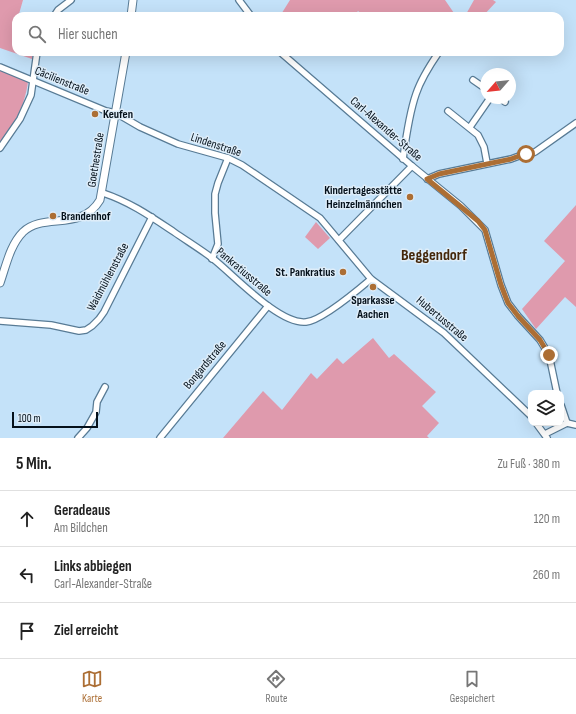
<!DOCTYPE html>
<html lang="de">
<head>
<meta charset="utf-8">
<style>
	:root { --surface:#fff; --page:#f2f2f2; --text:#222; --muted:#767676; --line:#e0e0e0; --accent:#ac6e34 }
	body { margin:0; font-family:"Sofia Sans Condensed",sans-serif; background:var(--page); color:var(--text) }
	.controls { position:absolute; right:12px; bottom:12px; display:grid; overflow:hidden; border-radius:8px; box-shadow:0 4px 16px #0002 }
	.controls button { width:36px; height:36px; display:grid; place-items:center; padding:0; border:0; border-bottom:1px solid var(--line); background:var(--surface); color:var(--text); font:20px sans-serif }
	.compass { position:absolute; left:480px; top:68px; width:36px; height:36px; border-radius:50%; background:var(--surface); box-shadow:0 4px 16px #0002; rotate:242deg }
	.scale { position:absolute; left:12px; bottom:10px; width:86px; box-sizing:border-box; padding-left:4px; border:2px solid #05111b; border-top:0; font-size:11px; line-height:14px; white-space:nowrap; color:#05111b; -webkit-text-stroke:3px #deedf9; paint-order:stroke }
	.stop { position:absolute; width:12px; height:12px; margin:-9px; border:3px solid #ac6e34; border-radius:50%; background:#fff }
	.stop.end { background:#ac6e34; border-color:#fff; box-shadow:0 1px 4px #0008 }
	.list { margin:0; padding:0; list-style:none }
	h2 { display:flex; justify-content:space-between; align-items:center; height:52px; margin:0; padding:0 16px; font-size:17px }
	h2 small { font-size:13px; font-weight:400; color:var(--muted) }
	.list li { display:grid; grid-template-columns:26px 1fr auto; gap:12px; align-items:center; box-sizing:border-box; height:56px; padding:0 16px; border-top:1px solid var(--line) }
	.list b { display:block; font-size:15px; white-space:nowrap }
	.list p { margin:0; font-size:13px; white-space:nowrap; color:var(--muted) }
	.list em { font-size:13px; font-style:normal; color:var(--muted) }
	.icon { flex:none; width:22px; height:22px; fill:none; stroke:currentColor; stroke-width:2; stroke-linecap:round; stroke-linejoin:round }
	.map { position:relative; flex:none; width:576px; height:438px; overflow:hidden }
	.search { position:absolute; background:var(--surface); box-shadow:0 4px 16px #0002; left:12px; right:12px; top:12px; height:44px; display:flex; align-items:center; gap:10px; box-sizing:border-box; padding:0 14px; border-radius:12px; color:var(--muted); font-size:15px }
	.sheet { height:220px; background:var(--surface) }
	nav { display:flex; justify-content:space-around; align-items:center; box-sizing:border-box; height:56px; border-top:1px solid var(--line); background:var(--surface); font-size:11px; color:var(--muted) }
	nav a { display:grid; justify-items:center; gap:2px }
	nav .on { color:var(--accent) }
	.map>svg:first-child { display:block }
</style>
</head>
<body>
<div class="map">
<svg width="576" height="438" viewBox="0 0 576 438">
	<rect width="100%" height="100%" fill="#c4e2f9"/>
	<g fill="#df9aad">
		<polygon points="0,0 23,0 19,14 25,16 16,16 16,52 33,52 32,59 0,48"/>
		<polygon points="290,0 445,0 456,16 364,16 358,11 354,16 280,16"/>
		<polygon points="474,0 493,0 496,2 483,16 465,16"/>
		<path d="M0,69L28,82C24,109 15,121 0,143Z"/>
		<polygon points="576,205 576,307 565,297 536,329 522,309 565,261 544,241"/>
		<polygon points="316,222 330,238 318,249 305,237"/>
		<polygon points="373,338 389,358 394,354 436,392 422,406 439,423 427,436 429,438 223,438 263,391 282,410 311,373 317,379 337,358 343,364"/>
	</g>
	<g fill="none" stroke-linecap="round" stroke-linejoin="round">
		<g stroke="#587b95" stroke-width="8">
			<g id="minor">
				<polyline points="239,0 251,16"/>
				<polyline points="54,16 58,10 71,0"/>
				<polyline points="280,52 412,166 461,206 485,230 501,285 508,303 518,316 540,340 549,355 557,393"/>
				<polyline points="0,67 106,111 116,113 140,127 178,144 228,158 242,165 320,218 371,279 444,333 531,416"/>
				<polyline points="473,80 486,89"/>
				<polyline points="500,98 505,102"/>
				<polyline points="448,111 478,135 484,147 487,163"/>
				<polyline points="470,127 490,98"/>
				<polyline points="0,148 20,119 31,95 37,52"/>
				<path d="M403,159C406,137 409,114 416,94C421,79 430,65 439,52"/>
				<polyline points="427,179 439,174 511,159 519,156 535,152 576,123"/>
				<path d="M103,193C130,202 150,216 174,232C187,241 200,249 212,258C233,274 279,325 306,322C321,321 358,290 371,279"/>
				<polyline points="339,240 412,166"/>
				<polyline points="212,259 218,244 215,213 215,194 218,183 228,158"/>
				<polyline points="0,321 51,325 79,331 86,330 92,326 99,319 104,312 152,217"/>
				<polyline points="561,405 567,423"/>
				<polyline points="536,423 547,438"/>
				<polyline points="545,434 567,423 576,425"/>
				<polyline points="78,438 87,428 96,412 97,402 105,387"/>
				<polyline points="160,438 268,306"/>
			</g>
		</g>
		<g stroke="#587b95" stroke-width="9">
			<g id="tertiary">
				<polyline points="131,16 133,0"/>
				<path d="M0,283C6,266 10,245 23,232C44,212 81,232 100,200L126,52"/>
			</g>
		</g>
		<use href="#minor" stroke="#fff" stroke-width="5.5"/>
		<use href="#tertiary" stroke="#fff" stroke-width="7"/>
	</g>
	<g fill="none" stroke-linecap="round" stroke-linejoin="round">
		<polyline stroke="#ac6e34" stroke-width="5" points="526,154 519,156 511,159 439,174 427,179 460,206 478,221 485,230 501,285 508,303 518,316 540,340 549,355"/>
	</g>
	<g fill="#ac6e34" stroke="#deedf9" stroke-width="1.5">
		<circle cx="95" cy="114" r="4"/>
		<circle cx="410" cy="197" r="4"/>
		<circle cx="53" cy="216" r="4"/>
		<circle cx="343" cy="272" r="4"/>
		<circle cx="373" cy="287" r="4"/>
	</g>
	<g text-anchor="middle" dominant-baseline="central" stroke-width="3" stroke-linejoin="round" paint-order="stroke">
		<g font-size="12" fill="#05111b" stroke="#deedf9">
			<text transform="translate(62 81) rotate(22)">Cäcilienstraße</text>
			<text transform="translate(386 129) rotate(41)">Carl-Alexander-Straße</text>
			<text transform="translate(216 145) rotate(18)">Lindenstraße</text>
			<text transform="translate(96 160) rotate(-81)">Goethestraße</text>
			<text transform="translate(244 272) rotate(40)">Pankratiusstraße</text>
			<text transform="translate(108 277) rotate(-62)">Waidmühlenstraße</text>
			<text transform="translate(442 319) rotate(40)">Hubertusstraße</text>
			<text transform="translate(205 365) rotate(-50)">Bongardstraße</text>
		</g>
		<g font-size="12" font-weight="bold" fill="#05111b" stroke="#deedf9" text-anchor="start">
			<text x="103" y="114">Keufen</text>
			<text x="402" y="190" text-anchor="end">Kindertagesstätte<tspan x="402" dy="14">Heinzelmännchen</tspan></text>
			<text x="61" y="216">Brandenhof</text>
			<text x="335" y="272" text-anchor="end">St. Pankratius</text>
			<text x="373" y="300" text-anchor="middle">Sparkasse<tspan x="373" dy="14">Aachen</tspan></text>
		</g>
		<g font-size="16" font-weight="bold" fill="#44270a" stroke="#deedf9">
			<text x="434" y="255">Beggendorf</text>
		</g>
	</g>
</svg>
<div class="controls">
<button><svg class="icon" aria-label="layers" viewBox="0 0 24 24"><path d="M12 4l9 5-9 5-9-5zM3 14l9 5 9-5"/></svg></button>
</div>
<svg class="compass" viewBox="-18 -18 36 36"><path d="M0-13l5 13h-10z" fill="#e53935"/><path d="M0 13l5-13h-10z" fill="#767676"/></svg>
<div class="scale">100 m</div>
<div class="stop" style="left:526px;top:154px"></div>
<div class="stop end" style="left:549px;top:355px"></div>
<div class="search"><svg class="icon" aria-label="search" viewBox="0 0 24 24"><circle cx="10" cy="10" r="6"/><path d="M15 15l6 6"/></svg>Hier suchen</div>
</div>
<section class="sheet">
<h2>5 Min.<small>Zu Fuß · 380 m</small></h2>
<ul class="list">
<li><svg class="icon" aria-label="ahead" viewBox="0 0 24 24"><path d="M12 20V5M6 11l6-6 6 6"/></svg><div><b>Geradeaus</b><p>Am Bildchen</p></div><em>120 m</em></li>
<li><svg class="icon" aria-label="left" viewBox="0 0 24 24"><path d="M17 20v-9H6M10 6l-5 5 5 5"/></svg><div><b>Links abbiegen</b><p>Carl-Alexander-Straße</p></div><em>260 m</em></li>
<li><svg class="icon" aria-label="arrive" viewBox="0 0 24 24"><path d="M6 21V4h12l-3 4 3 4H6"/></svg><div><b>Ziel erreicht</b></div></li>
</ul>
</section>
<nav>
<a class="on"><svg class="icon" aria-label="map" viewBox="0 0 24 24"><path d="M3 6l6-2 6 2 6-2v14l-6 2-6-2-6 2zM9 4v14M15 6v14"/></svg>Karte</a>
<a><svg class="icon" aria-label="directions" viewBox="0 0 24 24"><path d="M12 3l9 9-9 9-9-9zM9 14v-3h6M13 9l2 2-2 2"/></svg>Route</a>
<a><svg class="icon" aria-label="saved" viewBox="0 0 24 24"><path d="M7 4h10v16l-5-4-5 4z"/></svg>Gespeichert</a>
</nav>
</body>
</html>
